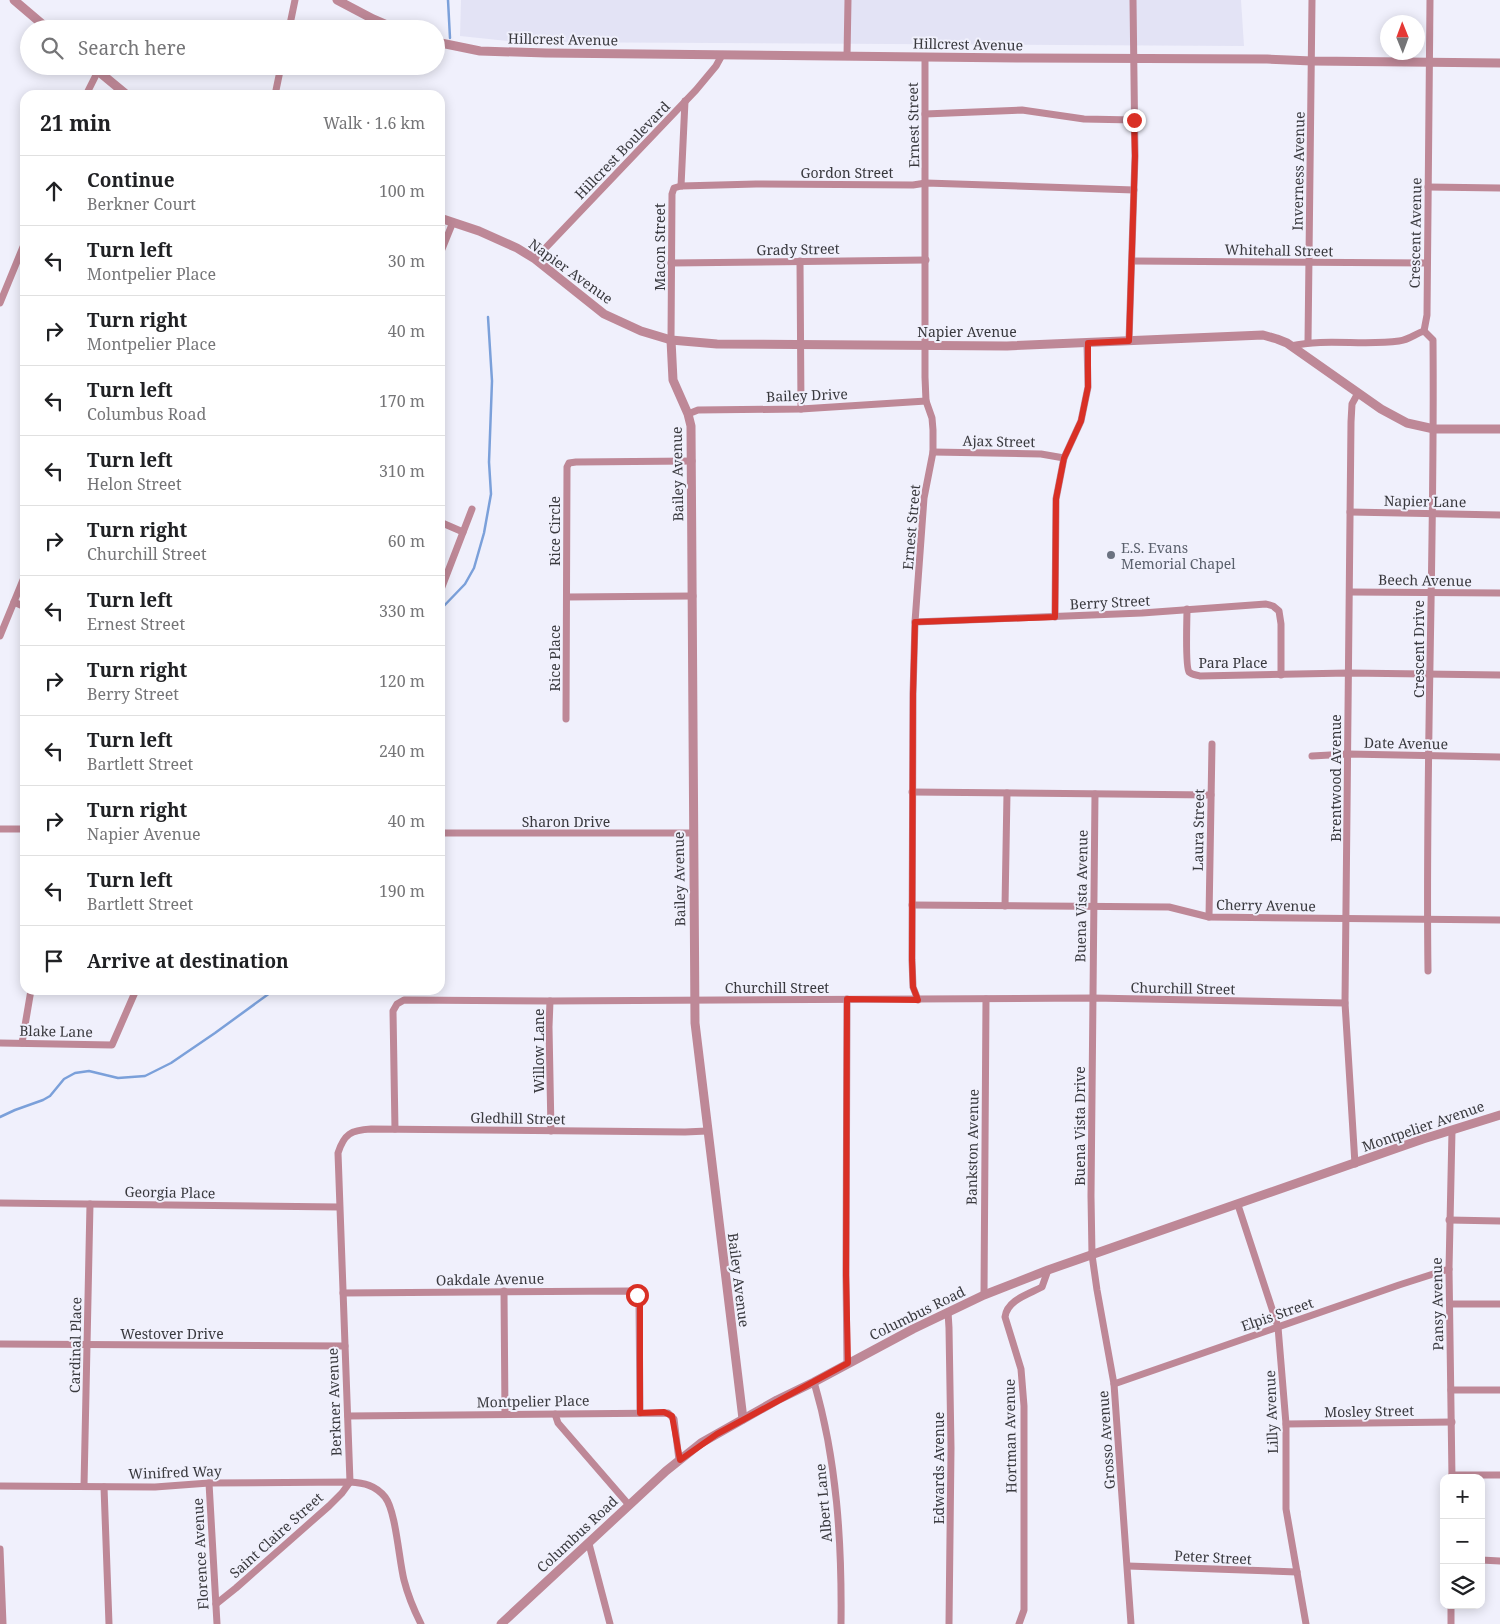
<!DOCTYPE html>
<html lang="en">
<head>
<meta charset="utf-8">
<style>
	:root { --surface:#fff; --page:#f2f2f2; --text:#202124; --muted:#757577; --line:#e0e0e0 }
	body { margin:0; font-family:"Noto Serif",serif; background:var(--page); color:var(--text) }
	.controls { position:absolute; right:15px; bottom:15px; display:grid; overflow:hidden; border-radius:10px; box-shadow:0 2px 12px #0003 }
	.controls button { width:45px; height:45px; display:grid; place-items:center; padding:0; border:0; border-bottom:1px solid var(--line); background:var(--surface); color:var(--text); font:25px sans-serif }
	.compass { position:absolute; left:1380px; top:15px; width:45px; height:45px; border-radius:50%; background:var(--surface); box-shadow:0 2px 12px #0003; rotate:359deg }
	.stop { position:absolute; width:15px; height:15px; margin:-11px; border:4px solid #d93025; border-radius:50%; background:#fff }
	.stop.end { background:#d93025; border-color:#fff; box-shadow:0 1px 5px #0008 }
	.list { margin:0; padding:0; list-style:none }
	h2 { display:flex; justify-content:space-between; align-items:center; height:65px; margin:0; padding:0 20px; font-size:21px }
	h2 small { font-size:16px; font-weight:400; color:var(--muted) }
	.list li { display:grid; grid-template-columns:32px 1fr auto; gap:15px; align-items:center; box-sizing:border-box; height:70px; padding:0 20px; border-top:1px solid var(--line) }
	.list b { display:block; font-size:19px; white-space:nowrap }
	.list p { margin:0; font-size:16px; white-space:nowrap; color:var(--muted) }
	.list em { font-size:16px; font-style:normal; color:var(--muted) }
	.icon { flex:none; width:28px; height:28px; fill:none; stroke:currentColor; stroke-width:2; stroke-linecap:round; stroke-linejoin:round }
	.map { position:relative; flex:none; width:1500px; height:1624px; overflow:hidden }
	.search { position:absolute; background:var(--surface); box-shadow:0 2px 12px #0003; left:20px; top:20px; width:425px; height:55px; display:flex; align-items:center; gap:12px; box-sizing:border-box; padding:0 18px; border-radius:28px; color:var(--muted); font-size:19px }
	.panel { position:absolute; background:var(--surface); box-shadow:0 2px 12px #0003; left:20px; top:90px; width:425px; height:905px; border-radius:15px }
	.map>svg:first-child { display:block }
</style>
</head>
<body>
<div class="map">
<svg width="1500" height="1624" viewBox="0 0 1500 1624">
	<rect width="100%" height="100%" fill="#f0f0fc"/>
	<polygon fill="#e3e3f5" points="461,0 1241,0 1244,46 518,42 460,36"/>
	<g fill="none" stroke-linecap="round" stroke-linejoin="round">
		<g stroke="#7ba0da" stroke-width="2.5">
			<polyline points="448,0 450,38"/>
			<polyline points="440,610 465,584 474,568 484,533 491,494 489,462 492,381 488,317"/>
			<polyline points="0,1117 15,1110 43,1100 50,1096 64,1079 75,1073 89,1071 118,1078 145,1076 171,1063 215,1033 274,990"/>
		</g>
		<g stroke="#be8897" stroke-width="7">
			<polyline points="289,29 295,0"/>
			<polyline points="847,56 848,0"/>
			<polyline points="86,95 98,71"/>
			<polyline points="275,95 281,66"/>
			<polyline points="925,114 1022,110 1084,119 1134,120"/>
			<polyline points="681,186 685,101"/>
			<polyline points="1428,187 1500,188"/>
			<polyline points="440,254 453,222"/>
			<polyline points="535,259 696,90 716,66 722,55"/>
			<polyline points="800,261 801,409"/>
			<polyline points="1132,261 1427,263"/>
			<polyline points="671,263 926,260"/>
			<polyline points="0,303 25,242"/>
			<path d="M1424,331L1433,340C1435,550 1425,761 1428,971"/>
			<polyline points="1424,331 1427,315 1430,0"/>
			<polyline points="671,340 672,194 674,188 681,186 756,184 913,185 926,183 1134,190"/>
			<polyline points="1129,341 1135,156 1133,0"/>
			<polyline points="1308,342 1312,0"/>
			<path d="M1291,346C1326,338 1363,346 1399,341C1409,340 1415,334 1424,331"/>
			<polyline points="688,414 698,410 801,409 926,401"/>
			<polyline points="933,452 1041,454 1064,458"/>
			<polyline points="1350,512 1500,515"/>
			<polyline points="440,522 463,532"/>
			<polyline points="440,592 472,509"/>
			<polyline points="1350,592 1500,593"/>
			<polyline points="567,597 693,596"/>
			<polyline points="14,602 25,607"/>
			<path d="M1187,609C1187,620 1185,666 1189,672C1192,675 1197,675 1200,676L1349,673L1500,675"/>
			<polyline points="1055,617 1056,499 1064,458 1081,421 1088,387 1087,343"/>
			<polyline points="915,622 1142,613 1266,604 1273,606 1279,611 1281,624 1281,675"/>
			<polyline points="0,636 25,575"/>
			<polyline points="566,719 567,467 569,463 576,462 692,461"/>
			<polyline points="1312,756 1348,754 1500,757"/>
			<polyline points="912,792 1211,795"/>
			<polyline points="1095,794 1091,1196 1092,1255 1097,1290 1114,1384 1131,1624"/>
			<polyline points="0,829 25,829"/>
			<polyline points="440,833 693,833"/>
			<polyline points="912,905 1169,907 1209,917 1500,920"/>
			<polyline points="1005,906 1007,793"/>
			<polyline points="1209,917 1212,744"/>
			<polyline points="847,999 846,1275 847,1363"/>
			<polyline points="918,1000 913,987 912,960 913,694 915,622 924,498 933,452 933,430 932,418 926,401 925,377 925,57"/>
			<polyline points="550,1001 549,1027 551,1131"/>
			<polyline points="0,1043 112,1045 136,990"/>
			<polyline points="22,1043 31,990"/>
			<polyline points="395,1129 393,1011 397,1004 404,1000 550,1001 1093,998 1345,1003"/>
			<polyline points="1452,1131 1449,1269 1452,1478"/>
			<polyline points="1355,1164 1345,1003 1351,422 1352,404 1358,393"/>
			<polyline points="0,1203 339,1207"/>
			<polyline points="1238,1205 1278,1327 1286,1424 1286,1509 1306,1624"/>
			<polyline points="1449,1220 1500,1221"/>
			<polyline points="504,1291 505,1414"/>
			<polyline points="343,1293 630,1291 637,1295 639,1301 640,1413"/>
			<polyline points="984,1295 986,999"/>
			<polyline points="1450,1304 1500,1304"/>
			<polyline points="948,1312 949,1328 951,1448 949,1624"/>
			<polyline points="0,1344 345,1346"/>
			<path d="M814,1382C837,1460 842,1543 841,1624"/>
			<polyline points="1114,1384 1399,1285 1449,1269"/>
			<polyline points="1451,1390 1500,1390"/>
			<polyline points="555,1414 558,1423 629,1505"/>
			<polyline points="348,1416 668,1413 674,1419 679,1460"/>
			<polyline points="1286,1424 1452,1422"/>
			<polyline points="1452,1475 1500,1475"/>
			<path d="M350,1482L338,1153C344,1134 351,1130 371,1129L685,1132L707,1131"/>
			<polyline points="209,1483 217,1624"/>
			<path d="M0,1486L155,1487L209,1483L350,1482C364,1483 375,1485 385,1497C396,1511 399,1561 404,1580C408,1596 414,1610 421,1624"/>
			<polyline points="84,1486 90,1204"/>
			<polyline points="104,1487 109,1624"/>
			<polyline points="589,1544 610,1624"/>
			<polyline points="0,1549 3,1624"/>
			<polyline points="1481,1560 1500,1561"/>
			<polyline points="1128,1566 1297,1572"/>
			<polyline points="216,1604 236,1588 329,1506 342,1493 350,1482"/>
			<path d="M1019,1624L1024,1610V1406L1021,1369L1005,1317C1007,1300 1029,1294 1042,1287L1048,1270"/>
			<polyline points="1451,1624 1451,1605"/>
		</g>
		<g stroke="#be8897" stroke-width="9">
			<polyline points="14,0 48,29"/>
			<polyline points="337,0 373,19 396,29"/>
			<polyline points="436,42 480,51 546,53 1025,58 1267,59 1312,61 1500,63"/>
			<polyline points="92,66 127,95"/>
			<polyline points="440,218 479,231 517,248 535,259 604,314 641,331 671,340 717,344 1007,346 1263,335 1277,339 1287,343 1381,409 1407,423 1434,429 1500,429"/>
			<polyline points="671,340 673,380 688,414 691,426 695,1023 743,1419"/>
			<polyline points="501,1624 666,1471 701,1443 777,1400 814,1382 913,1329 984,1295 1048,1270 1423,1139 1500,1115"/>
		</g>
	</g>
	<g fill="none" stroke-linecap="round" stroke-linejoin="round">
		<polyline stroke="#d93025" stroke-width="6" points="637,1295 640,1301 640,1413 664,1412 672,1416 680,1460 717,1434 848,1363 846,1275 847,999 918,1000 913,987 912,960 913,694 915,622 1055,617 1056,499 1064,458 1081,421 1088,387 1088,343 1129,341 1135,156 1134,120"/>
	</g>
	<circle fill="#6b7280" stroke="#f0f0fc" stroke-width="2" cx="1111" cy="555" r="5"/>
	<g text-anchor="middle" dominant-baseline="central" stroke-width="4" stroke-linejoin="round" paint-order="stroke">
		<g font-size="14" fill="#39393e" stroke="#f0f0fc">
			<text transform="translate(563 39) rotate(1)">Hillcrest Avenue</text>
			<text transform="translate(968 44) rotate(1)">Hillcrest Avenue</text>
			<text transform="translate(913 125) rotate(-91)">Ernest Street</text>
			<text transform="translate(622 150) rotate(-46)">Hillcrest Boulevard</text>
			<text transform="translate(1298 171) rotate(-89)">Inverness Avenue</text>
			<text x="847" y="172">Gordon Street</text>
			<text transform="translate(1415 233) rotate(-89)">Crescent Avenue</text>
			<text transform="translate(659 247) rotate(-90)">Macon Street</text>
			<text transform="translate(798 249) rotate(-1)">Grady Street</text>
			<text transform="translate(1279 250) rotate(1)">Whitehall Street</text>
			<text transform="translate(571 271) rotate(36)">Napier Avenue</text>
			<text x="967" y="331">Napier Avenue</text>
			<text transform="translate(807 395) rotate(-2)">Bailey Drive</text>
			<text transform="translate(999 441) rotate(1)">Ajax Street</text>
			<text transform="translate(677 474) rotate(-91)">Bailey Avenue</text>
			<text transform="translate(1425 501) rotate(1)">Napier Lane</text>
			<text transform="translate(911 527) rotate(-85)">Ernest Street</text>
			<text transform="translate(554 531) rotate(-90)">Rice Circle</text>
			<text transform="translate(1425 580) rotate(1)">Beech Avenue</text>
			<text transform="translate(1110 602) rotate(-3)">Berry Street</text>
			<text transform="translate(1418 649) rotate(-90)">Crescent Drive</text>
			<text transform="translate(554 658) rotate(-90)">Rice Place</text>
			<text x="1233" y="662">Para Place</text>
			<text transform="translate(1406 743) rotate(1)">Date Avenue</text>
			<text transform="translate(1335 778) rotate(-90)">Brentwood Avenue</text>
			<text x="566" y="821">Sharon Drive</text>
			<text transform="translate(1198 830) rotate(-89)">Laura Street</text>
			<text transform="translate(679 879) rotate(-91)">Bailey Avenue</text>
			<text transform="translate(1081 896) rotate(-89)">Buena Vista Avenue</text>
			<text transform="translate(1266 905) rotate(1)">Cherry Avenue</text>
			<text x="777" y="987">Churchill Street</text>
			<text transform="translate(1183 988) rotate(1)">Churchill Street</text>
			<text transform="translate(56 1031) rotate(1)">Blake Lane</text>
			<text transform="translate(538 1051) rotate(-90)">Willow Lane</text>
			<text transform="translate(518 1118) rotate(1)">Gledhill Street</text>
			<text transform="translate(1079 1126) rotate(-90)">Buena Vista Drive</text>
			<text transform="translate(1423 1126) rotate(-19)">Montpelier Avenue</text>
			<text transform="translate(972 1147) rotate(-89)">Bankston Avenue</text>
			<text transform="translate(170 1192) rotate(1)">Georgia Place</text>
			<text transform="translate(490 1279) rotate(-1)">Oakdale Avenue</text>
			<text transform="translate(739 1280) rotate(83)">Bailey Avenue</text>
			<text transform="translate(1437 1304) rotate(-91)">Pansy Avenue</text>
			<text transform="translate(917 1313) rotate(-26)">Columbus Road</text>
			<text transform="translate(1277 1314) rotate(-19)">Elpis Street</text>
			<text x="172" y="1333">Westover Drive</text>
			<text transform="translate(75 1345) rotate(-89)">Cardinal Place</text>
			<text transform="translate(533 1401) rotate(-1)">Montpelier Place</text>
			<text transform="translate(334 1402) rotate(-92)">Berkner Avenue</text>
			<text transform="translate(1369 1411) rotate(-1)">Mosley Street</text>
			<text transform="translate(1271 1412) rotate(-92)">Lilly Avenue</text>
			<text transform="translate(1010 1436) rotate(-91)">Hortman Avenue</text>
			<text transform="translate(1106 1440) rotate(-94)">Grosso Avenue</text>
			<text transform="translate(938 1468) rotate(-90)">Edwards Avenue</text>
			<text transform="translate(175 1472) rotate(-2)">Winifred Way</text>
			<text transform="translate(823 1503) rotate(-95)">Albert Lane</text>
			<text transform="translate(577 1534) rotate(-43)">Columbus Road</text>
			<text transform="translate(276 1535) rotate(-42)">Saint Claire Street</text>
			<text transform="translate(200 1554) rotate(-93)">Florence Avenue</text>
			<text transform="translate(1213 1557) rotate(3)">Peter Street</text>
		</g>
		<g font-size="14" fill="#5b616d" stroke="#f0f0fc" text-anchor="start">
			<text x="1121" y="547">E.S. Evans<tspan x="1121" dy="16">Memorial Chapel</tspan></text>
		</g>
	</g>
</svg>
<div class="controls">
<button>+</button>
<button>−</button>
<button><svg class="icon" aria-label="layers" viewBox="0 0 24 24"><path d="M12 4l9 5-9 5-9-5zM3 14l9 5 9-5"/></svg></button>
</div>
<svg class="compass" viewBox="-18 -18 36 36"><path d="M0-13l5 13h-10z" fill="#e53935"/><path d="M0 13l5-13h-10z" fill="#757577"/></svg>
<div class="stop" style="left:637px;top:1295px"></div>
<div class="stop end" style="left:1134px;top:120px"></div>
<div class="search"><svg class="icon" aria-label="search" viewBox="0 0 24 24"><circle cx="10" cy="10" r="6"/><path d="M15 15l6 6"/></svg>Search here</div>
<section class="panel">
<h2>21 min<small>Walk · 1.6 km</small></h2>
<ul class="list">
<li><svg class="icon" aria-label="ahead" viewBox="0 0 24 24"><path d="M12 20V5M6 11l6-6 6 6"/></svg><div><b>Continue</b><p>Berkner Court</p></div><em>100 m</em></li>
<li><svg class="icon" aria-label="left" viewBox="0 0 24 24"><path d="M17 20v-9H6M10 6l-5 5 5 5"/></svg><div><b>Turn left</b><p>Montpelier Place</p></div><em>30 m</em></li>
<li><svg class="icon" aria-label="right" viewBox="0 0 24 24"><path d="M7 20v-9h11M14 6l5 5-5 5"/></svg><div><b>Turn right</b><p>Montpelier Place</p></div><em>40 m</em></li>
<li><svg class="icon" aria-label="left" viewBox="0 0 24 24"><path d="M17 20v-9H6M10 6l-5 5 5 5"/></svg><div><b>Turn left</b><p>Columbus Road</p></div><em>170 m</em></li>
<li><svg class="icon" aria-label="left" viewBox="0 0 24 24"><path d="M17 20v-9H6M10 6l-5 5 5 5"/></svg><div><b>Turn left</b><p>Helon Street</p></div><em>310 m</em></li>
<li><svg class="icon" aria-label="right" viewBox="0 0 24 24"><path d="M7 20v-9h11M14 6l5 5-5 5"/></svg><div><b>Turn right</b><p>Churchill Street</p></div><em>60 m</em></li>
<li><svg class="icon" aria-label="left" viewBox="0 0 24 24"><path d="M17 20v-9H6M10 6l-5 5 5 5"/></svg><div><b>Turn left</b><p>Ernest Street</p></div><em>330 m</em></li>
<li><svg class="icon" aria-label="right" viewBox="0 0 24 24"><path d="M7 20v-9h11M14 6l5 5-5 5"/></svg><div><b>Turn right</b><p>Berry Street</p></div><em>120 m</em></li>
<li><svg class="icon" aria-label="left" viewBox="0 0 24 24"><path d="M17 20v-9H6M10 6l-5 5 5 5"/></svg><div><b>Turn left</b><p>Bartlett Street</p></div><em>240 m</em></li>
<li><svg class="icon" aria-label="right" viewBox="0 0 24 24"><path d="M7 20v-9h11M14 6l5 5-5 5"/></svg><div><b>Turn right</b><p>Napier Avenue</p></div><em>40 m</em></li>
<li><svg class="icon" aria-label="left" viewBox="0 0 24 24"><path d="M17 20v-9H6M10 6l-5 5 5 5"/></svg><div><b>Turn left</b><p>Bartlett Street</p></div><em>190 m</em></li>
<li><svg class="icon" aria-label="arrive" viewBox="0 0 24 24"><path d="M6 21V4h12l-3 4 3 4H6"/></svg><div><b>Arrive at destination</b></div></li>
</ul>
</section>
</div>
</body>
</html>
